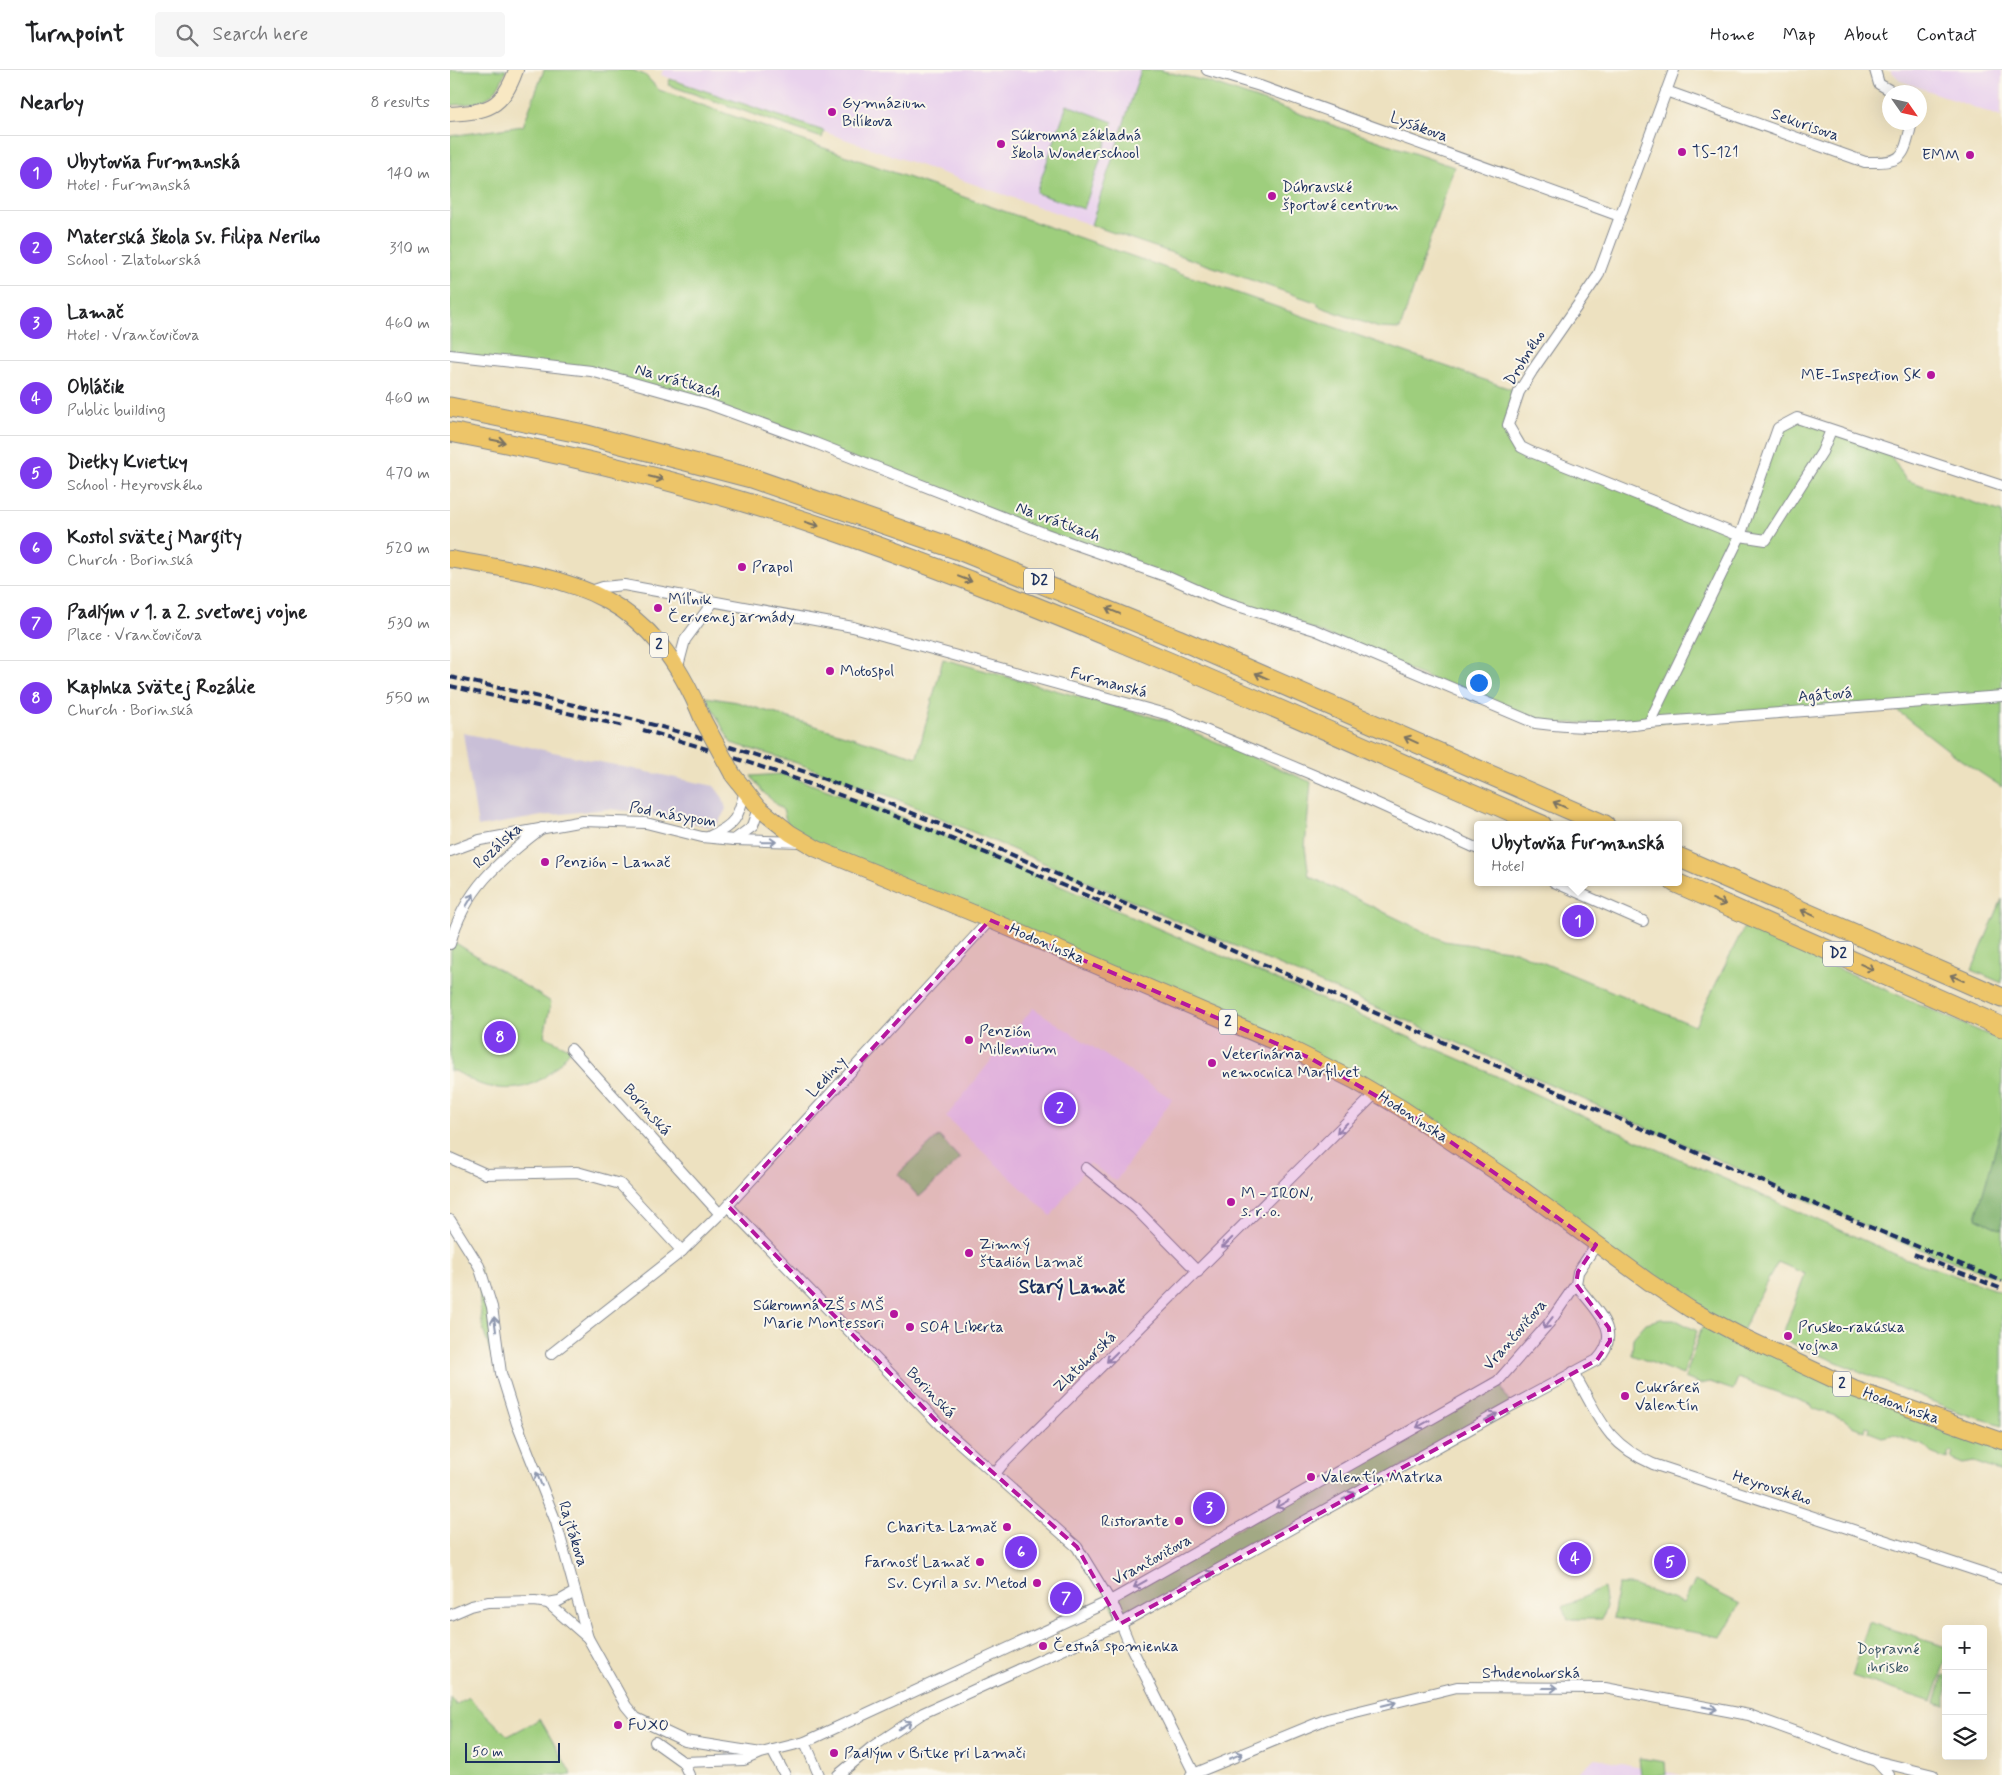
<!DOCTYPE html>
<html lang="en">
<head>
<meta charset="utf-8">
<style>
	:root { --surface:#fff; --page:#f6f6f6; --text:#202124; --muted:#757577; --line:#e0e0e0; --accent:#7c3aed }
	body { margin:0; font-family:Mynerve,sans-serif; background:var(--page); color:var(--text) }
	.controls { position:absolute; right:15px; bottom:15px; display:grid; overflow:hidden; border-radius:5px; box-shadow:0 5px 20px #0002 }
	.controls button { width:45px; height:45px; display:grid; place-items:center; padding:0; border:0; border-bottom:1px solid var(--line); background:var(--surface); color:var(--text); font:25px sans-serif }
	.compass { position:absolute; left:1432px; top:15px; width:45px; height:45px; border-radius:50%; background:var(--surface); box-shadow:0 5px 20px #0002; rotate:124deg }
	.scale { position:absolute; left:15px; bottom:12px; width:95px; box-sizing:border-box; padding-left:5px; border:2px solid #1b2f5e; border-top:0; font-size:14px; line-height:18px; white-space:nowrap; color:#1b2f5e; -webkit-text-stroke:4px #fbf7ec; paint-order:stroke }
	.you { position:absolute; left:1028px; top:612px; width:18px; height:18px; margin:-12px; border:4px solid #fff; border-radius:50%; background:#1a73e8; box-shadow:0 0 0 8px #1a73e833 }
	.badge { display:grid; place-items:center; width:32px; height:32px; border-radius:50%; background:var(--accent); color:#fff; font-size:16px; font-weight:700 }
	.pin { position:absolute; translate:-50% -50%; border:2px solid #fff; box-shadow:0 1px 5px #0006 }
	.popup { position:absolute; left:1024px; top:751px; width:208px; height:65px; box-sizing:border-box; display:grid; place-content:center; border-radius:5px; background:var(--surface); filter:drop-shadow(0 1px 4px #0005); font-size:16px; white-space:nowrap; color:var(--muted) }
	.popup b { font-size:19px; color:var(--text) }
	.popup::after { content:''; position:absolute; left:50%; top:100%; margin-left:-10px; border:10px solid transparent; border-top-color:var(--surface) }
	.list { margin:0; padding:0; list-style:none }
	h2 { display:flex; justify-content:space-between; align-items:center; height:65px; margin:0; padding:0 20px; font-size:21px }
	h2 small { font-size:16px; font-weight:400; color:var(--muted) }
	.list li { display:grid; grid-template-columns:32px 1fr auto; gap:15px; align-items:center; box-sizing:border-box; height:75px; padding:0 20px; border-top:1px solid var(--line) }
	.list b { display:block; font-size:19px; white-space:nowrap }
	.list p { margin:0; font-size:16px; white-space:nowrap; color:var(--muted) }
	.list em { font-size:16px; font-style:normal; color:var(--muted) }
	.icon { flex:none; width:28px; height:28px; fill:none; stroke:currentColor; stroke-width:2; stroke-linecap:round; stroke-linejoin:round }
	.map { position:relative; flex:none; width:1552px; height:1705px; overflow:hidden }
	header { display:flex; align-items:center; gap:30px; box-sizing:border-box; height:70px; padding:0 25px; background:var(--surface); border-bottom:1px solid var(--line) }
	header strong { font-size:24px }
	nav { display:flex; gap:28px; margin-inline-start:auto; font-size:18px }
	.search { width:350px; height:45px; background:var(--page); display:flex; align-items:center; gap:12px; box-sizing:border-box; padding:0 18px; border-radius:5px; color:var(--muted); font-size:19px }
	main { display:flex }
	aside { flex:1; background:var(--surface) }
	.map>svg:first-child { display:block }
</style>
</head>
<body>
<header>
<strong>Turnpoint</strong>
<div class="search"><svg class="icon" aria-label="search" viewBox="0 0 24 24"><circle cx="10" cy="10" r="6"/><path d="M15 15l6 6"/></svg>Search here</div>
<nav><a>Home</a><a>Map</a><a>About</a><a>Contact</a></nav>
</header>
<main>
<aside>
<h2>Nearby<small>8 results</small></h2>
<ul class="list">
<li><span class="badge">1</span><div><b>Ubytovňa Furmanská</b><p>Hotel · Furmanská</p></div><em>140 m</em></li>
<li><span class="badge">2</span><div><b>Materská škola sv. Filipa Neriho</b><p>School · Zlatohorská</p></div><em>310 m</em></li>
<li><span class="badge">3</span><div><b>Lamač</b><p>Hotel · Vrančovičova</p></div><em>460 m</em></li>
<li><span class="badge">4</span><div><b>Obláčik</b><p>Public building</p></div><em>460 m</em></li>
<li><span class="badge">5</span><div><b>Dietky Kvietky</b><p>School · Heyrovského</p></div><em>470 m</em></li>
<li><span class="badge">6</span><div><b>Kostol svätej Margity</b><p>Church · Borinská</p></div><em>520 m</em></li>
<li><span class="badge">7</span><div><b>Padlým v 1. a 2. svetovej vojne</b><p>Place · Vrančovičova</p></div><em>530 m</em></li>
<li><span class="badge">8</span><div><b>Kaplnka svätej Rozálie</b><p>Church · Borinská</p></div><em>550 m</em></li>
</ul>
</aside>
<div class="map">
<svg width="1552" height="1705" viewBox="0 0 1552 1705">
	<rect width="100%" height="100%" fill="#fbf7ec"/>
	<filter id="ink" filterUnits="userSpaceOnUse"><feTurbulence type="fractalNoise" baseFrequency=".02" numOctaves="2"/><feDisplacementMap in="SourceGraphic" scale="10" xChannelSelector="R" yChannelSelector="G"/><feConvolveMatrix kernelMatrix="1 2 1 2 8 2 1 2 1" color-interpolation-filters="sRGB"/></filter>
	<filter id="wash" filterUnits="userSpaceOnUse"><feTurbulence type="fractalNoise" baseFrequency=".0096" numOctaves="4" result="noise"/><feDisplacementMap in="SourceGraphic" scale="20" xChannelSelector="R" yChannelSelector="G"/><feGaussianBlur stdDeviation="1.12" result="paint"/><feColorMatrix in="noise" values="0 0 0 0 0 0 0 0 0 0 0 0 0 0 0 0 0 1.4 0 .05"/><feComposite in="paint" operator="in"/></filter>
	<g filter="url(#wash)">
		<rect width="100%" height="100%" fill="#ede1c0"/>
		<g fill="#e9d2ed">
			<polygon points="213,0 691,0 641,155 211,5"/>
			<polygon points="1440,0 1552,0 1551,47 1451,11"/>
			<polygon points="583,938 722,1029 666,1111 639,1093 601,1146 496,1047"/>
			<polygon points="1146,1688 1231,1705 1124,1705"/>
		</g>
		<polygon fill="#c9bfd7" points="13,663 264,716 273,728 276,739 267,755 259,757 199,743 158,739 92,746 28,757"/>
		<g fill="#9ece7d" stroke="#5c7e6e">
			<path d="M0,0H56C45,31 31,34 0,35Z"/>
			<polygon points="94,0 182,0 195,5 209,20 1069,322 1058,355 1071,377 1290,466 1328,358 1347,348 1436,378 1456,410 1552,442 1552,717 1511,690 1440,635 1199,653 1085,653 865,560 772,531 365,373 141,301 0,285 0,66 73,56"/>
			<polygon points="691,0 709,0 755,11 1004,97 950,259 929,258 868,236 868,233 641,155"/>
			<polygon points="220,9 374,61 372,68 218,15"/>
			<polygon points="617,35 663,52 634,139 586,123"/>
			<polygon points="493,589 717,651 861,712 855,777 859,806 994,871 1065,881 1245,956 1294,857 1552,971 1552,1056 1526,1148 1552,1160 1552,1209 1453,1173 1015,976 442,727 338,690 281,673 256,627 287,632 467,687"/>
			<polygon points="332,704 437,741 1014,991 1139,1049 1449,1186 1552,1222 1552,1355 1508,1342 1331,1269 1355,1204 1328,1192 1303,1237 1291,1266 1552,1371 1552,1402 1524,1392 1513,1394 1501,1389 1503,1383 1499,1382 1497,1389 1483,1384 1475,1376 1443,1365 1432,1367 1419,1362 1420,1357 1416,1356 1415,1361 1402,1356 1394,1349 1362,1338 1362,1335 1288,1308 1283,1320 1260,1312 1250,1314 1235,1308 1251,1259 1259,1250 926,1023 340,763 333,740 313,722 301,706"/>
			<polygon points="1552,829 1552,913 1522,900"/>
			<path d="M1,870L101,932L94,966L121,979C97,1010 78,1025 36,1016C26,1014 15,1006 5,1001H0Z"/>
			<polygon points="489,1066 510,1089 469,1127 448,1104"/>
			<path d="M29,1196L51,1303C28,1261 30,1242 29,1196Z"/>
			<polygon points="1211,1249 1224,1249 1247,1261 1233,1305 1182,1285 1183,1268 1196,1253"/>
			<polygon points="1048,1311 1061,1336 670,1554 660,1531"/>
			<polygon points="1245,1511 1290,1534 1271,1567 1163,1548 1168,1515 1182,1515 1233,1533"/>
			<polygon points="1153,1518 1156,1536 1152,1549 1118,1549 1113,1537"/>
			<polygon points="1419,1552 1496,1577 1496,1589 1482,1632 1402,1606"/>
			<polygon points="1493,1605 1496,1606 1496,1636 1485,1633"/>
			<polygon points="0,1627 6,1635 18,1627 58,1666 90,1649 122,1705 0,1705"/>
			<polygon points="1189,1688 1215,1692 1216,1705 1191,1705"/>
		</g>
		<polygon fill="#7eb16c" stroke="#4c7065" points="1552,1056 1552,1160 1526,1148"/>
	</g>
	<g filter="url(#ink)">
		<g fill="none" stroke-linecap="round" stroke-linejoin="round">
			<g stroke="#84888f" stroke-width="12">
				<g id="street">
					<polyline points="757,0 810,16 1170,146"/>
					<polyline points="1224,0 1148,206 1082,301 1069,322 1058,355 1071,377 1081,382 1290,466 1316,470 1372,382 1381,360"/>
					<polyline points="1425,0 1429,14 1443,22"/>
					<path d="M1216,21L1415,92C1455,93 1453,88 1462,52"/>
					<path d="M0,285L141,301L258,334L365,373L596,464L718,507L772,531L865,560L1085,653C1124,658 1160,659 1199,653L1552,626"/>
					<polyline points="141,521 153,517 174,515 403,557 719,645 873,709 1028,779"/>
					<polyline points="227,600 235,570 263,532"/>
					<polyline points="1199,653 1290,466 1328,358 1347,348 1552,416"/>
					<path d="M260,766C286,755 288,747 295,721"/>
					<polyline points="284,770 303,756 309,738"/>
					<polyline points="0,781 30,770 133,751 196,753 252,767 284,770 352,772"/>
					<polyline points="1104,812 1193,851"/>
					<path d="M0,874C14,820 49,791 92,758"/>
					<polyline points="121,979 270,1144"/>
					<polyline points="0,1088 36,1104 127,1102 170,1114 232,1181"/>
					<polyline points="636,1098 686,1139 748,1202"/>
					<polyline points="278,1136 495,1360 627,1477 665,1539 679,1573 745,1705"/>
					<polyline points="0,1150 29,1196 42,1237 51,1303 67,1354 106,1452 138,1568 176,1636 186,1648 235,1671 311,1683 355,1672 660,1531 1048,1311 1099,1253 1126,1214 1128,1202 1146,1175"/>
					<polyline points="101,1284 232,1181 270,1144 540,850"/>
					<path d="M1123,1302C1149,1345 1153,1372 1203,1394L1552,1509"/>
					<polyline points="545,1404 552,1395 926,1023"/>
					<polyline points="98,1533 138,1568"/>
					<polyline points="0,1545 21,1536 38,1532 85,1531 98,1533 109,1531 125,1522"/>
					<polyline points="205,1672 233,1692 294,1690 310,1683"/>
					<polyline points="355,1672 369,1705"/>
					<polyline points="322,1680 335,1705"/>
					<polyline points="233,1692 239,1705"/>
					<polyline points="1427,1692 1439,1705"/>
					<path d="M388,1705L422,1677L473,1643L670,1554L1061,1336L1147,1290C1175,1261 1144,1240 1126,1214"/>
					<polyline points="741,1705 877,1649 1007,1617 1155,1618 1299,1645 1426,1691 1483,1705"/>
				</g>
			</g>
			<g stroke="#84888f" stroke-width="16">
				<path id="secondary" d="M0,44C38,41 52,39 66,0"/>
			</g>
			<g stroke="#84888f" stroke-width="18">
				<g id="primary">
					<path d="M0,489C125,510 200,520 253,650"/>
					<polyline points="283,705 309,738 340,763 367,779 540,850 837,977 905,1011 951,1038 1069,1117 1199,1212 1240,1239 1291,1266 1404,1319 1552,1371"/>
				</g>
			</g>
			<g stroke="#84888f" stroke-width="21">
				<g id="highway">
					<polyline points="0,337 129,363 301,408 506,479 728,569 1155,755"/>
					<path d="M0,362C132,387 263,419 390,463C630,547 860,654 1092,755"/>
					<polyline points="1228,787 1552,928"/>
					<polyline points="1224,812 1552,957"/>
				</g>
			</g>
			<use href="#street" stroke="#fff" stroke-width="10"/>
			<use href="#secondary" stroke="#f8e8c3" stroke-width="14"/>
			<use href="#primary" stroke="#edc569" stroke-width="16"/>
			<use href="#highway" stroke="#edc569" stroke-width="19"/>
			<g stroke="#1b2f5e" stroke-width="4" stroke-dasharray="8 4" stroke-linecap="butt">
				<path d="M0,607C94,628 188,648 280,677C369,704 456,740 542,776L1383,1142L1552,1211"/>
				<polyline points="0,616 174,656"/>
				<path d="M193,660C360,707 516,774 675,842"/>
				<polyline points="1464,1184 1552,1219"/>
			</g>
			<g stroke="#84888f" stroke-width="18" stroke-linecap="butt">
				<polyline id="primary-bridge" points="253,650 283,705"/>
			</g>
			<use href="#primary-bridge" stroke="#edc569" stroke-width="16"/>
		</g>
		<defs><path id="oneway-shaft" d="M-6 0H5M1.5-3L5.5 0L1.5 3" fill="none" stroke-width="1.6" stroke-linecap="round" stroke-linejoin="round" transform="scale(1.25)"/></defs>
		<g stroke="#797263">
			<use href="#oneway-shaft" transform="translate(48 371) rotate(12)"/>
			<use href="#oneway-shaft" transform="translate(206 408) rotate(14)"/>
			<use href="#oneway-shaft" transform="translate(362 454) rotate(18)"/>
			<use href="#oneway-shaft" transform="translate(515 509) rotate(21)"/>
			<use href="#oneway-shaft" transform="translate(663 541) rotate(-157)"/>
			<use href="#oneway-shaft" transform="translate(812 606) rotate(-156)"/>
			<use href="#oneway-shaft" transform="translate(961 670) rotate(-156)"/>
			<use href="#oneway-shaft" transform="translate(1110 735) rotate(-156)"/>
			<use href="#oneway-shaft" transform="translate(1269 832) rotate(24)"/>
			<use href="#oneway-shaft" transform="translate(1358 843) rotate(-156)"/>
			<use href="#oneway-shaft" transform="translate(1417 897) rotate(24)"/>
			<use href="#oneway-shaft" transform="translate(1507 908) rotate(-156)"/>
		</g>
		<g stroke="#8d97ae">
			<use href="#oneway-shaft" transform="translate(319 772) rotate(-1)"/>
			<use href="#oneway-shaft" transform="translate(20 830) rotate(-59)"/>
			<use href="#oneway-shaft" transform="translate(892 1058) rotate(135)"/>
			<use href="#oneway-shaft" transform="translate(777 1173) rotate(135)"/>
			<use href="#oneway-shaft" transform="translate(1098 1253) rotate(128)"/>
			<use href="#oneway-shaft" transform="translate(45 1254) rotate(-98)"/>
			<use href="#oneway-shaft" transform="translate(662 1287) rotate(136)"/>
			<use href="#oneway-shaft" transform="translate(1041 1347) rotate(-29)"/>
			<use href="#oneway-shaft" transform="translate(973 1354) rotate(151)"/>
			<use href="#oneway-shaft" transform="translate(89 1409) rotate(-112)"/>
			<use href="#oneway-shaft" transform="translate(899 1426) rotate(-29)"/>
			<use href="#oneway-shaft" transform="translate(832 1434) rotate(151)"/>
			<use href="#oneway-shaft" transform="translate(757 1505) rotate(-29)"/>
			<use href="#oneway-shaft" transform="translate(690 1514) rotate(151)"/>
			<use href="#oneway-shaft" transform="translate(1100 1618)"/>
			<use href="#oneway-shaft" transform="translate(939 1634) rotate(-14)"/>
			<use href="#oneway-shaft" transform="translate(1260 1638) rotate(11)"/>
			<use href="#oneway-shaft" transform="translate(455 1655) rotate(-33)"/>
			<use href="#oneway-shaft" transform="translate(786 1686) rotate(-22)"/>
		</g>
	</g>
	<path fill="#b5179e" fill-opacity="0.2" stroke="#b5179e" stroke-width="4" stroke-dasharray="10 6" stroke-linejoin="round" d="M540,850L860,988L974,1053L1146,1175L1128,1202L1126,1214L1159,1258L1160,1271L1147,1290L670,1554L627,1477L495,1360L278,1136Z"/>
	<g fill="#b5179e" stroke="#fbf7ec" stroke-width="2">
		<circle cx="382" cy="42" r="5"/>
		<circle cx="551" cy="74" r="5"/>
		<circle cx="1232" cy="82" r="5"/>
		<circle cx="1520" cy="85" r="5"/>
		<circle cx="822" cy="126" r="5"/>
		<circle cx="1481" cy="305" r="5"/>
		<circle cx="292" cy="497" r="5"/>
		<circle cx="208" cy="538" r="5"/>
		<circle cx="380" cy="601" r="5"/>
		<circle cx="95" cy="792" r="5"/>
		<circle cx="519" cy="970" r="5"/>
		<circle cx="762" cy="993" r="5"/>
		<circle cx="781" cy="1132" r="5"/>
		<circle cx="519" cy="1183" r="5"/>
		<circle cx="444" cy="1244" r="5"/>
		<circle cx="460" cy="1257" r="5"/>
		<circle cx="1338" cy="1266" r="5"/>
		<circle cx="1175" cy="1326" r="5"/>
		<circle cx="861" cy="1407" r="5"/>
		<circle cx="729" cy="1451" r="5"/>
		<circle cx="557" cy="1457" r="5"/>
		<circle cx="530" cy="1492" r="5"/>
		<circle cx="587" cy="1513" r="5"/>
		<circle cx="593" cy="1576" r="5"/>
		<circle cx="168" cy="1655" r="5"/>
		<circle cx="384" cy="1683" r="5"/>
	</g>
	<g text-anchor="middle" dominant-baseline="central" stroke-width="4" stroke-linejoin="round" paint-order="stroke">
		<g fill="#fbf7ec" stroke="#5e6b89" stroke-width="1">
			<rect x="574" y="498.5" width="30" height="25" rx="4"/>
			<rect x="200" y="562.5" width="18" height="25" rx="4"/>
			<rect x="1373" y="871.5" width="30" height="25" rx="4"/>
			<rect x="769" y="939.5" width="18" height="25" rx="4"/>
			<rect x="1383" y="1301.5" width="18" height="25" rx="4"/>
		</g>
		<g font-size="15" font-weight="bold" fill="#1b2f5e">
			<text x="589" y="511">D2</text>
			<text x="209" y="575">2</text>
			<text x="1388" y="884">D2</text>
			<text x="778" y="952">2</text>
			<text x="1392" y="1314">2</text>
		</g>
		<g font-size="16" fill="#1b2f5e" stroke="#fbf7ec" text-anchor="start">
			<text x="392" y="33">Gymnázium<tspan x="392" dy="18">Bilíkova</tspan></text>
			<text x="561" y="65">Súkromná základná<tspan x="561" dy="18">škola Wonderschool</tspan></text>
			<text x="1242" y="82">TS-121</text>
			<text x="1510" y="85" text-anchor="end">EMM</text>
			<text x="832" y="117">Dúbravské<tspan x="832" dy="18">športové centrum</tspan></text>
			<text x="1471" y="305" text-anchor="end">ME-Inspection SK</text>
			<text x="302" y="497">Prapol</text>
			<text x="218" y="529">Míľnik<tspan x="218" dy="18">Červenej armády</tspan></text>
			<text x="390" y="601">Motospol</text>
			<text x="105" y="792">Penzión - Lamač</text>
			<text x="529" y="961">Penzión<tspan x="529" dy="18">Millennium</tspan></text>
			<text x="772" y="984">Veterinárna<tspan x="772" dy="18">nemocnica Marfilvet</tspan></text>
			<text x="791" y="1123">M - IRON,<tspan x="791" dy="18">s. r. o.</tspan></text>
			<text x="529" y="1174">Zimný<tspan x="529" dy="18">štadión Lamač</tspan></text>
			<text x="434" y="1235" text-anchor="end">Súkromná ZŠ s MŠ<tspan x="434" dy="18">Marie Montessori</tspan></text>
			<text x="470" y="1257">SOA Liberta</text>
			<text x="1348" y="1257">Prusko-rakúska<tspan x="1348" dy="18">vojna</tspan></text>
			<text x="1185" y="1317">Cukráreň<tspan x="1185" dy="18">Valentín</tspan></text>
			<text x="871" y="1407">Valentín Matrka</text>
			<text x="719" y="1451" text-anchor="end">Ristorante</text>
			<text x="547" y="1457" text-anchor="end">Charita Lamač</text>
			<text x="520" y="1492" text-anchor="end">Farnosť Lamač</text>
			<text x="577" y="1513" text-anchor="end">Sv. Cyril a sv. Metod</text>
			<text x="603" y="1576">Čestná spomienka</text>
			<text x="178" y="1655">FUXO</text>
			<text x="394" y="1683">Padlým v Bitke pri Lamači</text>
		</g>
		<g font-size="16" fill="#1b2f5e" stroke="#fbf7ec">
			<text transform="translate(1355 55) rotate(19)">Sekurisova</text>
			<text transform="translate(969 57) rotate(20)">Lysákova</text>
			<text transform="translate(1075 288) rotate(-58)">Drobného</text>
			<text transform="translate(228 311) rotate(16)">Na vrátkach</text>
			<text transform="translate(608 452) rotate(20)">Na vrátkach</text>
			<text transform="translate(659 613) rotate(15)">Furmanská</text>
			<text transform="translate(1375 625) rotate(-4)">Agátová</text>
			<text transform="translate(223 745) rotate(10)">Pod násypom</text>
			<text transform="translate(48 776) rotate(-42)">Rozálska</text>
			<text transform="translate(597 874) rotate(23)">Hodonínska</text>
			<text transform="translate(377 1007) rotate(-47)">Lediny</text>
			<text transform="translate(197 1040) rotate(48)">Borinská</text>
			<text transform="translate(963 1047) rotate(33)">Hodonínska</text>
			<text transform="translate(1065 1265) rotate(-49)">Vrančovičova</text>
			<text transform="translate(635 1292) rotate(-44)">Zlatohorská</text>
			<text transform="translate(481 1323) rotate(46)">Borinská</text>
			<text transform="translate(1451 1336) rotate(20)">Hodonínska</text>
			<text transform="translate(1322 1418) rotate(18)">Heyrovského</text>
			<text transform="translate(123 1464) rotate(73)">Rajtákova</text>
			<text transform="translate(702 1490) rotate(-29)">Vrančovičova</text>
			<text x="1081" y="1603">Studenohorská</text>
		</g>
		<g font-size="16" fill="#3c5766" stroke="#fbf7ec">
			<text x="1438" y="1579">Dopravné<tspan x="1438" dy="18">ihrisko</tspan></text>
		</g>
		<g font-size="19" font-weight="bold" fill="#1b2f5e" stroke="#fbf7ec">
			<text x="622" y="1217">Starý Lamač</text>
		</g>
	</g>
</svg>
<div class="controls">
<button>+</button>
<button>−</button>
<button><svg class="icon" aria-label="layers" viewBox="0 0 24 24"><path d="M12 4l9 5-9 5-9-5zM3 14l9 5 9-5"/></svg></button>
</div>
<svg class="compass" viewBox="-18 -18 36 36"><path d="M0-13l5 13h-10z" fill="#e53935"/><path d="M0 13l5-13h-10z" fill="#757577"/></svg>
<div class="scale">50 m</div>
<div class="you"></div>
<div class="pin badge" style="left:1128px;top:851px">1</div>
<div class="popup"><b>Ubytovňa Furmanská</b>Hotel</div>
<div class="pin badge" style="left:610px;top:1038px">2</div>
<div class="pin badge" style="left:759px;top:1438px">3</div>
<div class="pin badge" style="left:1125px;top:1488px">4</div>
<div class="pin badge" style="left:1220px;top:1492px">5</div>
<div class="pin badge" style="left:571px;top:1482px">6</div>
<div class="pin badge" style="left:616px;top:1528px">7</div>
<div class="pin badge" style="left:50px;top:967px">8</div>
</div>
</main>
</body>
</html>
